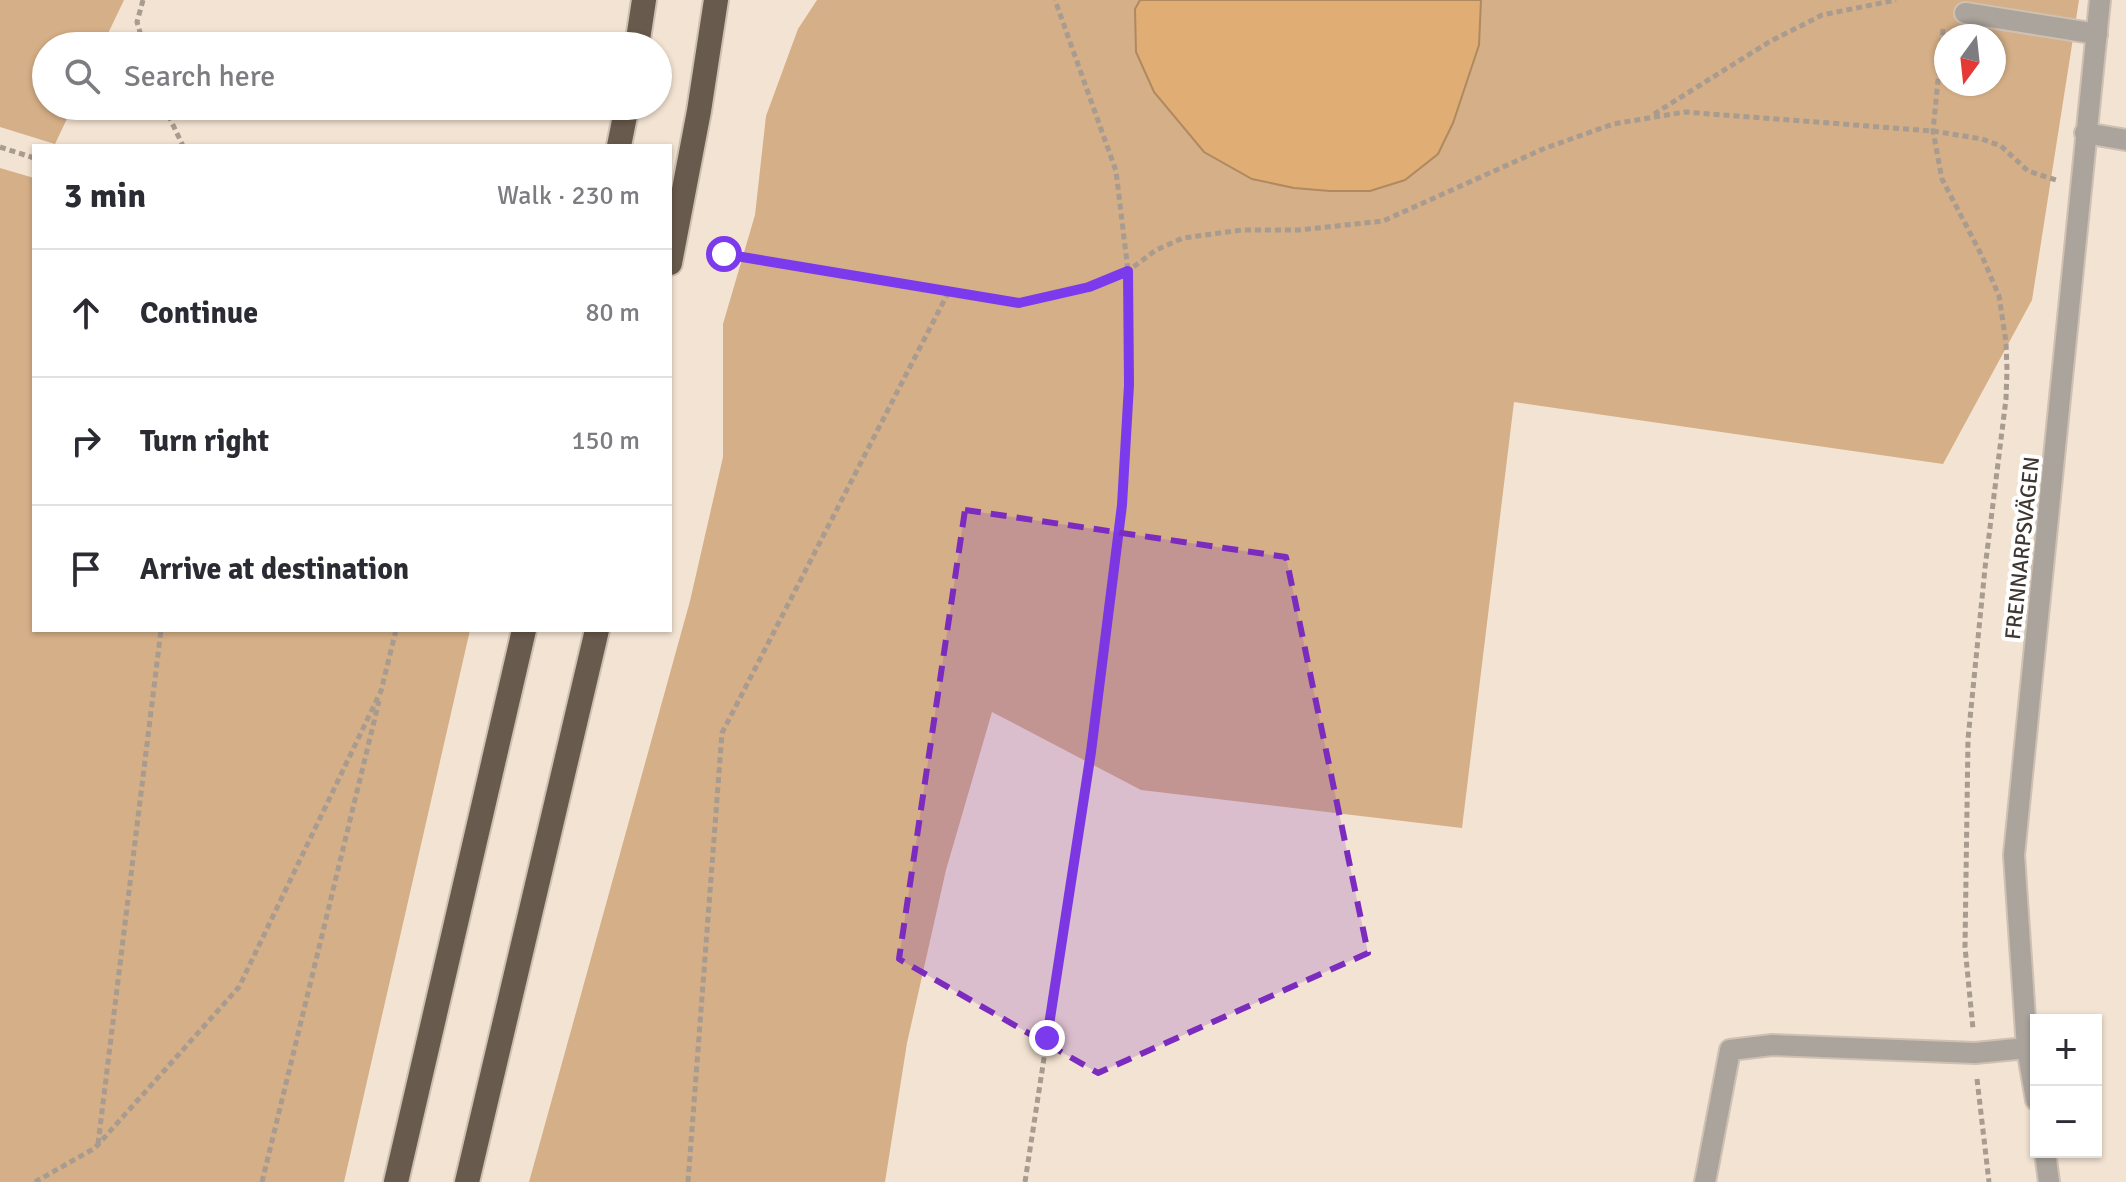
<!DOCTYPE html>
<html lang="en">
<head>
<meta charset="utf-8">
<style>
	:root { --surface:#fff; --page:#f2f2f3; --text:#2b2b33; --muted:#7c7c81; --line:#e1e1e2 }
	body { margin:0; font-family:Signika,sans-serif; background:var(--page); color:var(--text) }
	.controls { position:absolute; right:24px; bottom:24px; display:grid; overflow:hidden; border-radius:0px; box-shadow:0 2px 6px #0004 }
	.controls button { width:72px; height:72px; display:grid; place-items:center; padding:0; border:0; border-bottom:2px solid var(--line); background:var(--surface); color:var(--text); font:40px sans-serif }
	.compass { position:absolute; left:1934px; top:24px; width:72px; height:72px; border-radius:50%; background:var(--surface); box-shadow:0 2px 6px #0004; rotate:195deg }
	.stop { position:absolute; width:24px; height:24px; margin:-18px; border:6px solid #7c3aed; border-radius:50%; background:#fff }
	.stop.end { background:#7c3aed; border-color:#fff; box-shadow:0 2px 8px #0008 }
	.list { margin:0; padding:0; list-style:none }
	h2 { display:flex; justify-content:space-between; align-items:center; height:104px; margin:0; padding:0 32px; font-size:34px }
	h2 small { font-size:26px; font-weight:400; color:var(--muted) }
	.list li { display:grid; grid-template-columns:52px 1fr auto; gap:24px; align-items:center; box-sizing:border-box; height:128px; padding:0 32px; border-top:2px solid var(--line) }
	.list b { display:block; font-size:30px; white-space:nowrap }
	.list em { font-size:26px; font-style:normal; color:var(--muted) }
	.icon { flex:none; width:44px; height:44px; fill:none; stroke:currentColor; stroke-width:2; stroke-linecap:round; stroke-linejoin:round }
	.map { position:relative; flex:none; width:2126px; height:1182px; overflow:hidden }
	.search { position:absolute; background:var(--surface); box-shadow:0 2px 6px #0004; left:32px; top:32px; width:640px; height:88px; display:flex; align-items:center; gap:20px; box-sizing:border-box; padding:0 28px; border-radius:44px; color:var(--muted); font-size:30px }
	.panel { position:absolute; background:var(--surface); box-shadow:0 2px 6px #0004; left:32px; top:144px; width:640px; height:488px; border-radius:0px }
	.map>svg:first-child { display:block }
</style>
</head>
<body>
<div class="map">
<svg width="2126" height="1182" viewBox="0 0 2126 1182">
	<rect width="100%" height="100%" fill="#f3e3d2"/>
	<g fill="#d5af87" fill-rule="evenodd">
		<polygon points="0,0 124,0 102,46 46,46 46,106 73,106 55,144 0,127"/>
		<path d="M817,0H2079L2032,300L1943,464L1514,402L1462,828L1141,790L992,712L946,870L907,1043L885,1182H529L690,601L723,457V324L755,215L766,116L798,29ZM1946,36H1994V84H1946Z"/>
		<polygon points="0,168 34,178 34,630 470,630 344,1182 0,1182"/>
	</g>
	<polygon fill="#e0ad74" stroke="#af8a60" stroke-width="2" points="1140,0 1481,0 1479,45 1453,123 1438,154 1405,180 1370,191 1330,191 1294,188 1252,179 1204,152 1154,92 1136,52 1135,9"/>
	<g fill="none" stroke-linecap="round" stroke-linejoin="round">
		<g stroke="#cfc1b2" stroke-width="24">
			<g id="service">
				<polyline points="1965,13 2097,34"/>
				<polyline points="1705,1182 1730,1050 1772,1045 1975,1053 2027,1048"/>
			</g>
		</g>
		<g stroke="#cfc1b2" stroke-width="24">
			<polyline id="minor" points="2085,133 2126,140"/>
		</g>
		<g stroke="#cfc1b2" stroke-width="24">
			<g id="tertiary">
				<polyline points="2036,1100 2027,1048 2014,855 2100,0"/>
				<polyline points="2045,1152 2049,1182"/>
			</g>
		</g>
		<g stroke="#cfc1b2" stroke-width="28">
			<g id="motorway">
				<polyline points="637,46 644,0"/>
				<polyline points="619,146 627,106"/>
				<polyline points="670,263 699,111 716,0"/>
				<polyline points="396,1182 524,630"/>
				<polyline points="467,1182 597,630"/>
			</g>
		</g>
		<g stroke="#a89b8f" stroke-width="5" stroke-dasharray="6 4" stroke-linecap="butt">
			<polyline points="143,0 137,22 144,46"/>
			<polyline points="1943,29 1933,131 1942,179 1982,256 1999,296 2006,342 2007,370 2006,399 1985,568 1968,739 1965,947 1973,1029"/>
			<polyline points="164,106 183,146"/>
			<polyline points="1654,114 1769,42 1822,15 1896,0"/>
			<polyline points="0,147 34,158"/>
			<polyline points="724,254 1019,303 1089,287 1128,271 1156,250 1183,238 1242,230 1299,230 1383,221 1543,149 1613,124 1685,112 1933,131 1982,139 2001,146 2028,171 2056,180"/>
			<polyline points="1977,1079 1989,1182"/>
			<polyline points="98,1144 161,630"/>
			<polyline points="35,1182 95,1148 239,987 381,691 396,630"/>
			<polyline points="262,1182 379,701"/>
			<polyline points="688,1182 722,733 949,291"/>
			<polyline points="1025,1182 1091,752 1122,505 1129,385 1128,271 1116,171 1055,0"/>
		</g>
		<use href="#service" stroke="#aba49d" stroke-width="20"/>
		<use href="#minor" stroke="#aba49d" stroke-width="20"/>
		<use href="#tertiary" stroke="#aba49d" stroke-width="20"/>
		<use href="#motorway" stroke="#685a4c" stroke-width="24"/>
	</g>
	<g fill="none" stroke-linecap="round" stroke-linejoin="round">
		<polyline stroke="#7c3aed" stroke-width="10" points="724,254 1019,303 1089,287 1128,271 1129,385 1122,505 1091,752 1047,1038"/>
	</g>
	<path fill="#7b2cbf" fill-opacity="0.2" stroke="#7b2cbf" stroke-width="6" stroke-dasharray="16 10" stroke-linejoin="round" d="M965,510L1286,557L1368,953L1098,1073L899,959Z"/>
	<g text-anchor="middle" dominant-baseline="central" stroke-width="8" stroke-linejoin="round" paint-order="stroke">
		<g font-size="22" fill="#3e3731" stroke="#fff">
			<text transform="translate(2022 548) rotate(-84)">FRENNARPSVÄGEN</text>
		</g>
	</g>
</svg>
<div class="controls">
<button>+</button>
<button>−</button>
</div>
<svg class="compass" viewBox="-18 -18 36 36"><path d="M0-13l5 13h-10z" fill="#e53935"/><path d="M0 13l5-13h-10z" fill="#7c7c81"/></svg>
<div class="stop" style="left:724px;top:254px"></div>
<div class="stop end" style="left:1047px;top:1038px"></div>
<div class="search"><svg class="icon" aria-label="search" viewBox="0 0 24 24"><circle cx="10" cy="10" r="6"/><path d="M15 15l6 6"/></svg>Search here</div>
<section class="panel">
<h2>3 min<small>Walk · 230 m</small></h2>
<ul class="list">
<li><svg class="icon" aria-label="ahead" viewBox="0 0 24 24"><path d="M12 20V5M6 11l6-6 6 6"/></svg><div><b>Continue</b></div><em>80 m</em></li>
<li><svg class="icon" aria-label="right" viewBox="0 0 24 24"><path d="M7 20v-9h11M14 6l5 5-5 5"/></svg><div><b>Turn right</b></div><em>150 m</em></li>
<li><svg class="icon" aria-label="arrive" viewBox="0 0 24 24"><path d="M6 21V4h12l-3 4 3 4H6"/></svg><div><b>Arrive at destination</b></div></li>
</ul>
</section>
</div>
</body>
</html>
